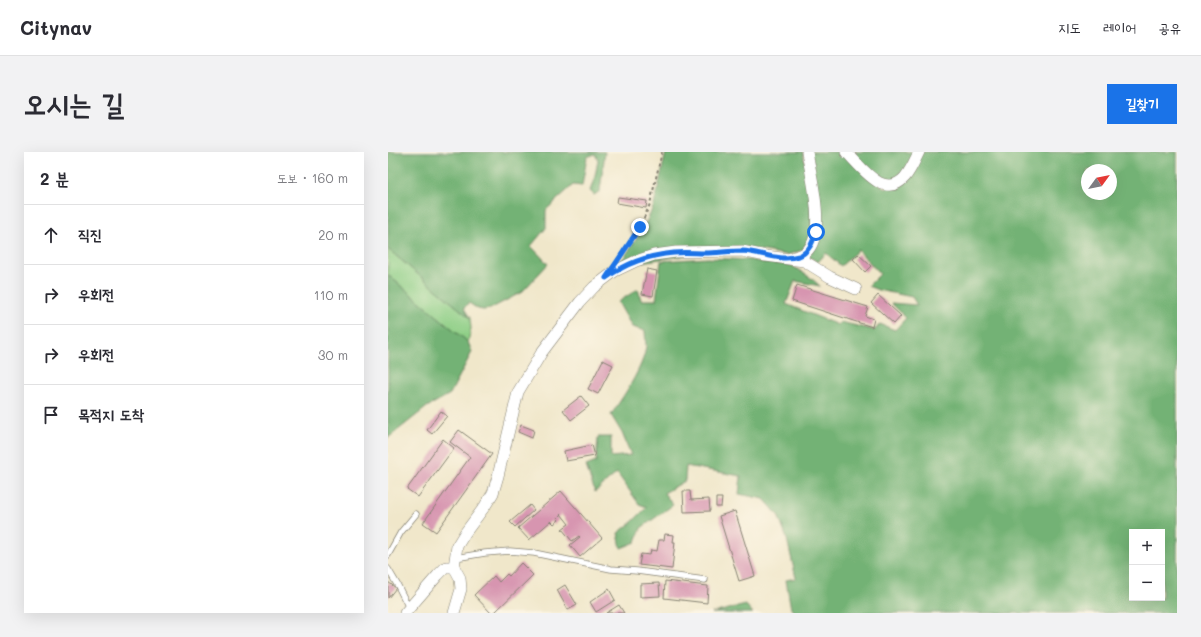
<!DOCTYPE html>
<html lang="ko">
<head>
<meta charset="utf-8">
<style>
	:root { --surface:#fff; --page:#f2f2f3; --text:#2b2b33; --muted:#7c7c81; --line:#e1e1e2; --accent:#1a73e8 }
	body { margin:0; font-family:Mali,"Poor Story",sans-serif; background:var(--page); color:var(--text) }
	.controls { position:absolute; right:12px; bottom:12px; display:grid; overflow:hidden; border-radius:0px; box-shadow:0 4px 16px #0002 }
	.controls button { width:36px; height:36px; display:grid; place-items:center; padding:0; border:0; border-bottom:1px solid var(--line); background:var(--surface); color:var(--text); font:20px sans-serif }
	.compass { position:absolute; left:693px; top:12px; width:36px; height:36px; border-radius:50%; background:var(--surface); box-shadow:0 4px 16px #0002; rotate:57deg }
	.stop { position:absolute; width:12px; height:12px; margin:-9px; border:3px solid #1a73e8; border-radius:50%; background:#fff }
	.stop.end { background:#1a73e8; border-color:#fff; box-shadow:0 1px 4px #0008 }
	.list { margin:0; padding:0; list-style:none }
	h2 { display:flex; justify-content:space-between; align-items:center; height:52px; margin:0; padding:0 16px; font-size:17px }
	h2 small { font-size:13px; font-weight:400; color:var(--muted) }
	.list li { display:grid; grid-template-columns:26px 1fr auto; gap:12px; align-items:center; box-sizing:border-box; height:60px; padding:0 16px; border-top:1px solid var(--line) }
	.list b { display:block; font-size:15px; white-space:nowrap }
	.list em { font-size:13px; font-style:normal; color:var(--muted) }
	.icon { flex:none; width:22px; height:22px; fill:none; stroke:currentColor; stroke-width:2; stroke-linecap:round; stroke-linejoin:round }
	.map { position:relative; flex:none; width:789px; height:461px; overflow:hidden; border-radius:0px }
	header { display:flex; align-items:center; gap:24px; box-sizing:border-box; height:56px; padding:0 20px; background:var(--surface); border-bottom:1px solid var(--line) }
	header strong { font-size:19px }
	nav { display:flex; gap:22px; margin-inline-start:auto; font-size:14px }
	.intro { display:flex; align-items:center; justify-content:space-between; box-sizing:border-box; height:96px; padding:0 24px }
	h1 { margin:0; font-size:28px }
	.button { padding:10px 18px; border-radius:0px; background:var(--accent); color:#fff; font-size:14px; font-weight:700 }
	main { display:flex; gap:24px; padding:0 24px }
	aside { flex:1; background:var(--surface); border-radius:0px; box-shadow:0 4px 16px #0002 }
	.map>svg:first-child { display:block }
</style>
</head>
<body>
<header>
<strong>Citynav</strong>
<nav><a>지도</a><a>레이어</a><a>공유</a></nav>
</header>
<div class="intro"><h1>오시는 길</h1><a class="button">길찾기</a></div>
<main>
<aside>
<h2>2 분<small>도보 · 160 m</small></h2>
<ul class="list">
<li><svg class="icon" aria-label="ahead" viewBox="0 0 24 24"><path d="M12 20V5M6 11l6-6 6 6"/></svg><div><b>직진</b></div><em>20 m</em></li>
<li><svg class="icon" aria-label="right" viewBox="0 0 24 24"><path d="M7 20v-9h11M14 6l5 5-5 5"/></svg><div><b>우회전</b></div><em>110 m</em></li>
<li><svg class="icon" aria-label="right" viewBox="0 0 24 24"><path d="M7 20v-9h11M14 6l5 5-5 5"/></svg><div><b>우회전</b></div><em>30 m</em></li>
<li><svg class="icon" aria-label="arrive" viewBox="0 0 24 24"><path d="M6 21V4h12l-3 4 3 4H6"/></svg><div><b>목적지 도착</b></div></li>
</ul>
</aside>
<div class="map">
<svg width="789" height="461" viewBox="0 0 789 461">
	<rect width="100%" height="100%" fill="#fcf5e5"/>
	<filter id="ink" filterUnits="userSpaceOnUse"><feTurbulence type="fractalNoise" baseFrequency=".025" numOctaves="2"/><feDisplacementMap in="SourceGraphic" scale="8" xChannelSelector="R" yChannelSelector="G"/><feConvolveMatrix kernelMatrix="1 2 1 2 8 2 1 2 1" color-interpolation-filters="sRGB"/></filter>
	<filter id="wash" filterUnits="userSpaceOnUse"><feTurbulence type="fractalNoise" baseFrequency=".012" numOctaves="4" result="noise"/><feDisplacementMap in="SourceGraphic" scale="16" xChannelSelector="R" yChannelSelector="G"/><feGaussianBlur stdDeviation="0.9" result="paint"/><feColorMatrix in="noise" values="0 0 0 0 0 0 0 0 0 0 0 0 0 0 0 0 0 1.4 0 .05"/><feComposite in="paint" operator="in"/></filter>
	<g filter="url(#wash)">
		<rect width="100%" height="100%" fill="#f0e7ca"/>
		<polygon fill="#8fcf87" stroke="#567652" points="0,97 82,166 83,177 80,190 0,123"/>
		<g fill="#73b274" stroke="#486748" fill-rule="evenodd">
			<polygon points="0,0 217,0 212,39 206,43 202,39 207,24 210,8 207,2 199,5 194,34 185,33 158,58 158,76 143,94 160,112 134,140 102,157 95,158 90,157 81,151 76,156 82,166 0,97"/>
			<polygon points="278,0 415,0 421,33 424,80 415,98 399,103 355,95 231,113 255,77 266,53"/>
			<path d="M422,0H453L498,37L535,0H789V461H408L403,457L398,428L408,426L399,387L390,363L376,347L351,342L353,324L298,314L297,329L276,341L285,353L253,376L248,390L233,396L230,381L244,370L259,355L251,352L229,321L207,340L198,314L208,310L210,285H223V305L243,303L234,281L223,263C234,246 256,215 258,194C258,189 257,184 257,179L244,175L230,150L250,137L253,148H268L273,109L320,106L363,108L377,111L403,113L423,126L432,134L407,129L398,152L450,173L452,170L487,178L492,172L507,178L518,166L503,151L529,153L524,145L490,138L480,134L492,122L470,98L453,114L438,101L430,110L419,104L424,99ZM699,18H723V42H699ZM744,380H774V446H744Z"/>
			<polygon points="464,0 527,0 518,17 506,28 494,29"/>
			<polygon points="0,123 80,190 84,200 62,242 39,255 0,286"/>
			<polygon points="358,453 365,461 324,461"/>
		</g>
		<g id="blocks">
			<g fill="#d795b0">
				<polygon points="230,45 259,49 258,56 229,51"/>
				<polygon points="470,102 483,114 477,120 465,107"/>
				<polygon points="259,117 269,119 265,144 254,142"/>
				<polygon points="409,133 480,155 477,164 486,167 484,175 404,149"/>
				<polygon points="490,143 513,164 506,172 483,151"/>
				<polygon points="215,208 225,213 210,242 200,237"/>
				<polygon points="193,244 201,254 183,268 175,258"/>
				<polygon points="53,259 59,264 44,282 39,278"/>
				<polygon points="133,273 146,278 144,286 130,280"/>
				<polygon points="71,278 104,302 48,380 35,371 82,305 62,290"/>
				<polygon points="55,287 66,296 30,345 19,337"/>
				<polygon points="204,293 207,304 178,309 176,299"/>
				<polygon points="173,339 214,386 192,405 182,393 192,385 191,384 184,389 174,377 181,372 173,362 169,366 171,368 166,372 163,369 141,388 130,376"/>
				<polygon points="295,339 302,339 303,348 321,347 322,359 296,360"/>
				<polygon points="328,346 334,346 333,355 328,355"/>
				<polygon points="142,353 146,358 127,375 122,370"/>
				<polygon points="347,359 367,424 351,429 331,364"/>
				<polygon points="277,382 286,383 285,390 287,390 284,417 251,413 253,402 262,403 263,398 269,399 271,388 276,388"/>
				<polygon points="133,411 145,423 106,461 103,461 86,443 106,424 111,430 119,422 121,424"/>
				<polygon points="277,429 320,434 319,451 276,446"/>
				<polygon points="0,430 8,436 0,446"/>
				<polygon points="271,431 272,444 252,445 252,432"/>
				<polygon points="177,433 189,453 180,458 169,438"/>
				<polygon points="221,437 227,448 208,460 202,450"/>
				<polygon points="231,453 236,461 218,461"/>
			</g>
		</g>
	</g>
	<g filter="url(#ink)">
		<use href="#blocks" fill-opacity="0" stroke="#868273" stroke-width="1"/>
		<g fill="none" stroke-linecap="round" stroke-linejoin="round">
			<g stroke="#868273" stroke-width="7">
				<g id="service">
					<polyline points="0,403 13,380 28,362"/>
					<polyline points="67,406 97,401 122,399 146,401 223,417 249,419 317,428"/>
					<polyline points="0,417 10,434 21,456"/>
				</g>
			</g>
			<g stroke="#868273" stroke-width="12">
				<g id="minor">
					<path d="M458,0C473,14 496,49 517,25C523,18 527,8 531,0"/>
					<path d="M403,106C409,104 413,104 418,100C439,82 423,24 419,0"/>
					<polyline points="17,461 50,423 58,415 66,415"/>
					<polyline points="66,461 73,437 72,426 66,415 69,394 77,381 97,354 105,341 110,324 130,240 154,200 192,150 206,135 227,119 248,109 266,103 288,100 354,99 378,104 416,109 442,125 468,137"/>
				</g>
			</g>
			<polyline stroke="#868273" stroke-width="2" stroke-dasharray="3 3" stroke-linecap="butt" points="234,102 252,75 262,52 274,0"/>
			<use href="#service" stroke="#fff" stroke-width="5.5"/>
			<use href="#minor" stroke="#fff" stroke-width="11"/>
		</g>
	</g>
	<g fill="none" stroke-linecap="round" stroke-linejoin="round" filter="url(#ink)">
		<path stroke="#1a73e8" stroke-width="5" d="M252,75L218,126C238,111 262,103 286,101C296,100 307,101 317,101C329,101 341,99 354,99C373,100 391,110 411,104C421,100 425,90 428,80"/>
	</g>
</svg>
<div class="controls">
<button>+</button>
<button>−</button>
</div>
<svg class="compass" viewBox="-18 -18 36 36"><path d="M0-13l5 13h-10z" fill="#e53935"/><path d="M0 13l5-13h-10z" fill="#7c7c81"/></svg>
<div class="stop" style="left:428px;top:80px"></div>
<div class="stop end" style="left:252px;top:75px"></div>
</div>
</main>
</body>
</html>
